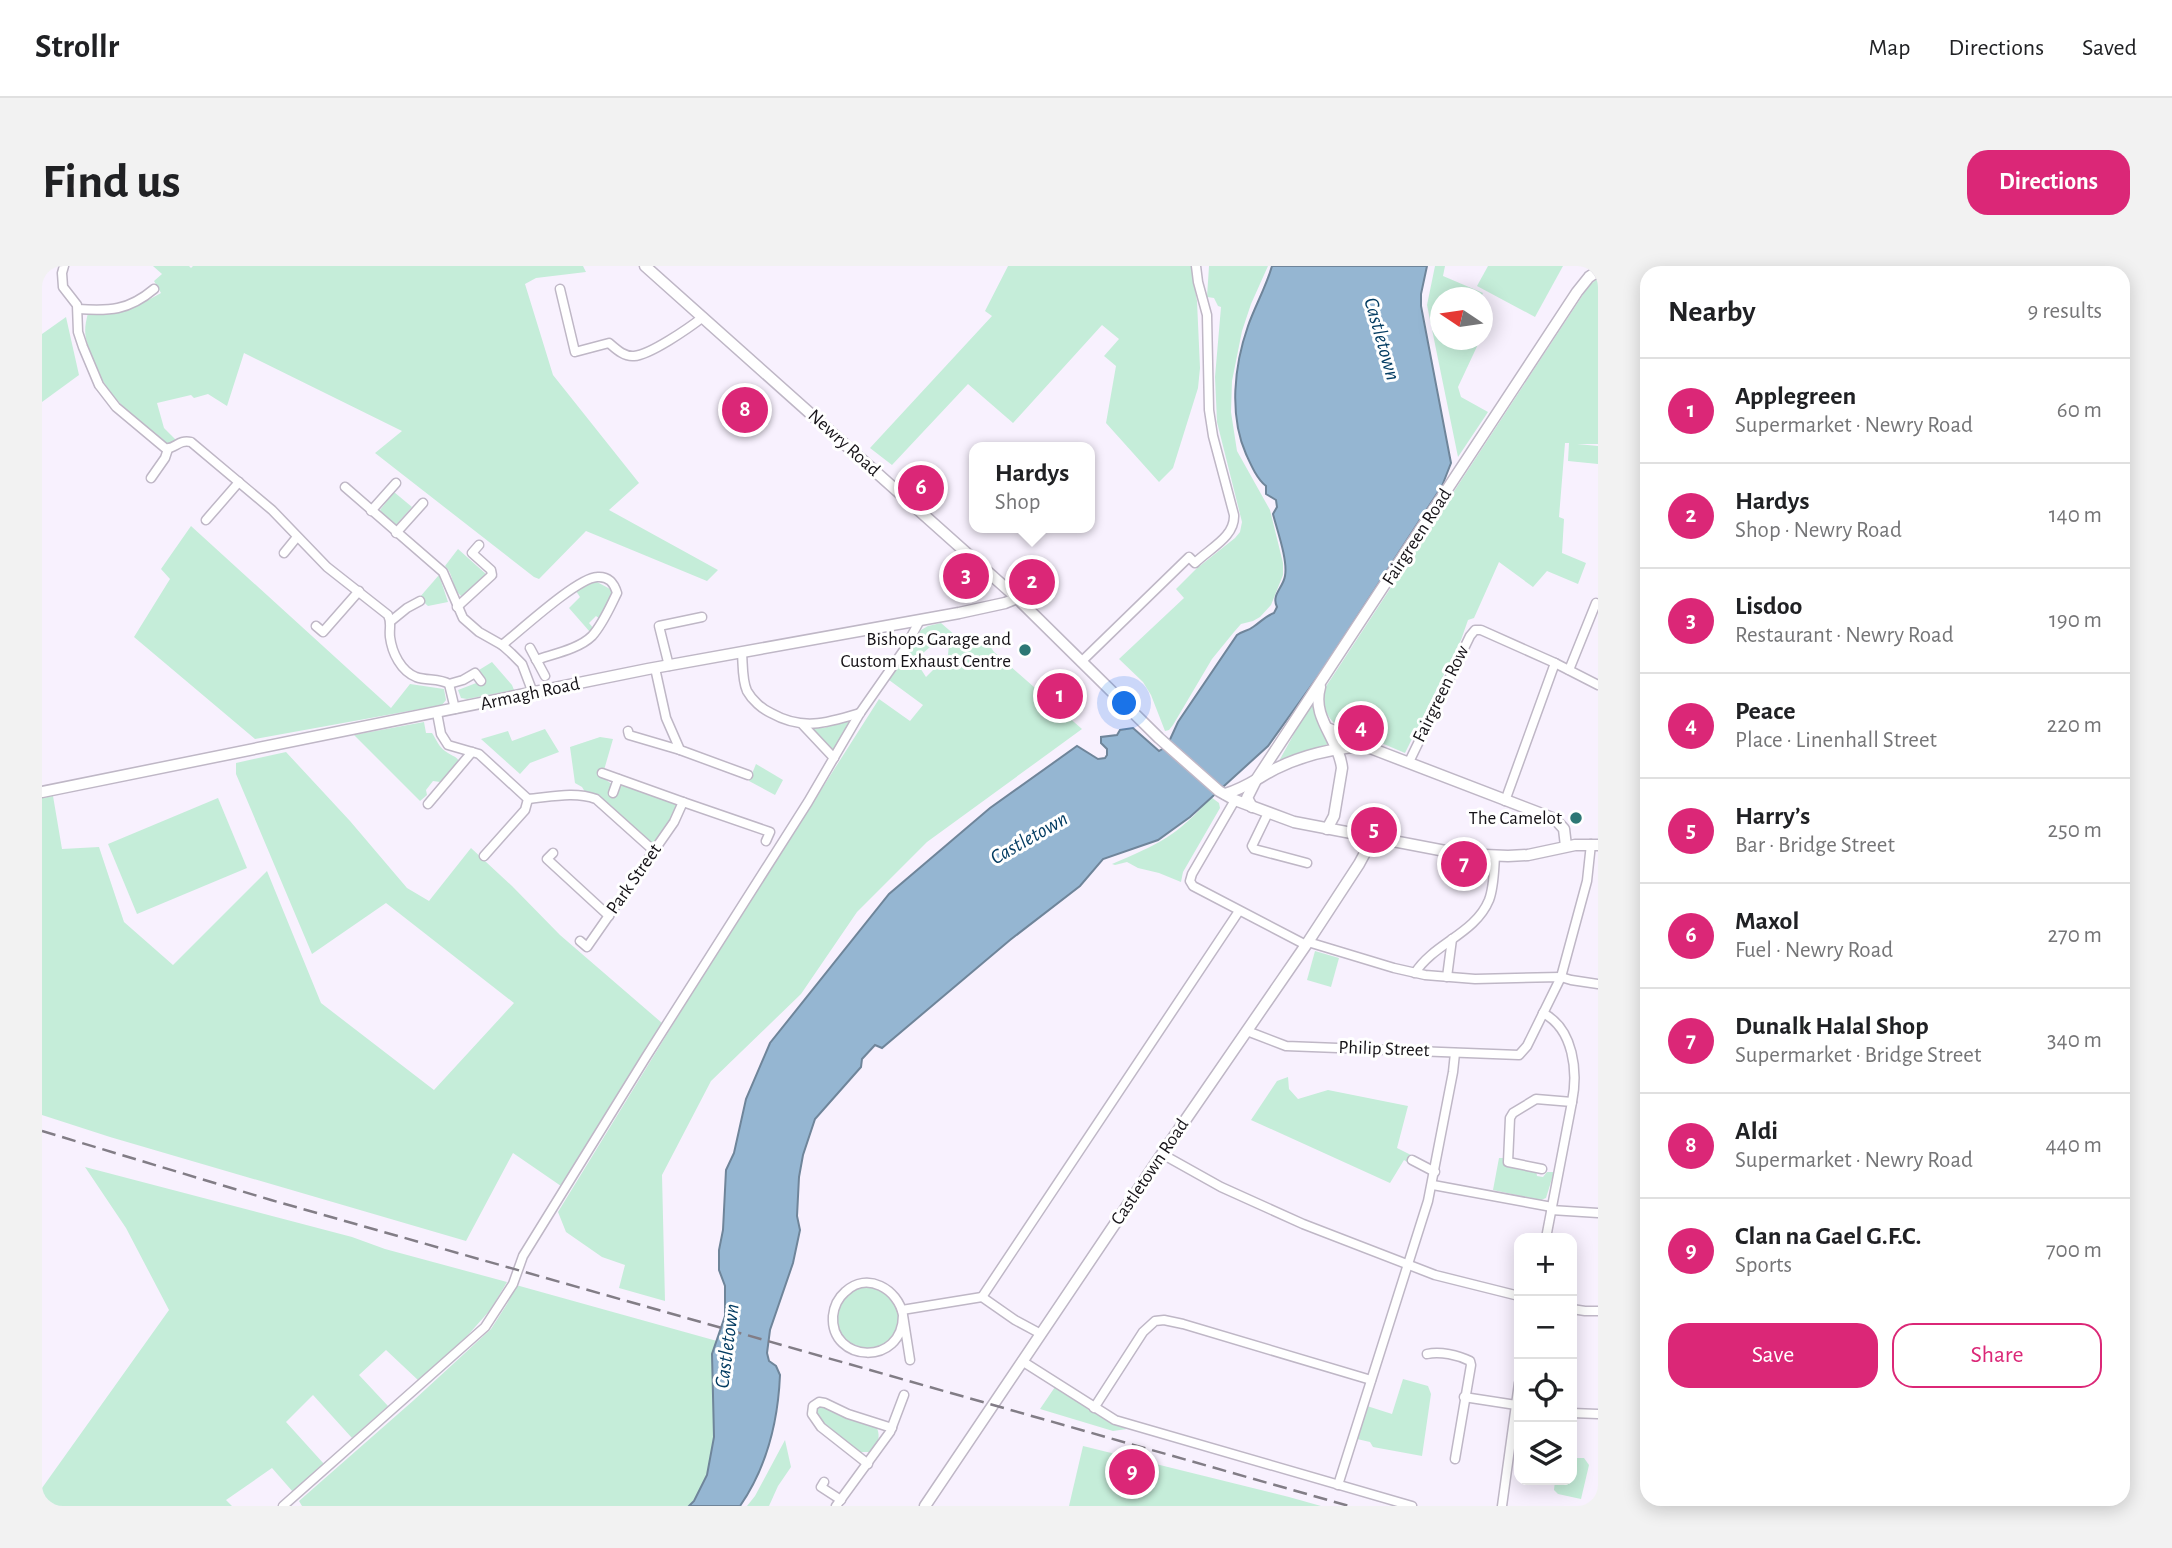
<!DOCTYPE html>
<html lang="en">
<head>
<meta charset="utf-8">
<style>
	:root { --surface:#fff; --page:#f2f2f2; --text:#202124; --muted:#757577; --line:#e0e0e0; --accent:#db2777 }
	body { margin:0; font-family:"Alegreya Sans",sans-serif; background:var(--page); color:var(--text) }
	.controls { position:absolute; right:21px; bottom:21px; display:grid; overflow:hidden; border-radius:14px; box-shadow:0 4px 18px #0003 }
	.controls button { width:63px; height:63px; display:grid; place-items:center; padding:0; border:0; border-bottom:2px solid var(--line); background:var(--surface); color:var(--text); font:35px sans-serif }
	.compass { position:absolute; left:1388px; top:21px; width:63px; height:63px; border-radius:50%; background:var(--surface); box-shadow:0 4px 18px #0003; rotate:283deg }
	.you { position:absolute; left:1083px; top:438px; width:24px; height:24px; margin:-18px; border:5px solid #fff; border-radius:50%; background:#1a73e8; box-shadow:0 0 0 10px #1a73e833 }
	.badge { display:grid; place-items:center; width:46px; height:46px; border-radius:50%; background:var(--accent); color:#fff; font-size:23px; font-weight:700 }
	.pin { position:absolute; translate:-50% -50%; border:4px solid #fff; box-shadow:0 2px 7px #0006 }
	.popup { position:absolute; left:927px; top:176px; width:126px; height:91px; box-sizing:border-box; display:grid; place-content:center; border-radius:14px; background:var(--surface); filter:drop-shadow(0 2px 5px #0005); font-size:23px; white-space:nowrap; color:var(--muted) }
	.popup b { font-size:26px; color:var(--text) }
	.popup::after { content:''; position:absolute; left:50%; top:100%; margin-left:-14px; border:14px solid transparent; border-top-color:var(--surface) }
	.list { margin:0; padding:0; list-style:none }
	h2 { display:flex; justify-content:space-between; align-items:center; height:91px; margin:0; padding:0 28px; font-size:30px }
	h2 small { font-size:23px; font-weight:400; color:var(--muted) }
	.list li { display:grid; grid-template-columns:46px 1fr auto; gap:21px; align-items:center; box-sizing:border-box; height:105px; padding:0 28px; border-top:2px solid var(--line) }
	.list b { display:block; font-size:26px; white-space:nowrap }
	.list p { margin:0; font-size:23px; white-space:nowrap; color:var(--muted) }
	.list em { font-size:23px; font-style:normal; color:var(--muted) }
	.actions { display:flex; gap:14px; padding:21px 28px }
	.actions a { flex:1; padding:16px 0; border:2px solid var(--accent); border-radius:21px; text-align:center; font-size:24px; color:var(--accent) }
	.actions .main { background:var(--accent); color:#fff }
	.icon { flex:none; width:38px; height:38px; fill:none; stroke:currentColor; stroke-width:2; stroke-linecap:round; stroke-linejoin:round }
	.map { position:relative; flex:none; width:1556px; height:1240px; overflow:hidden; border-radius:21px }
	header { display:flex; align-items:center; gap:42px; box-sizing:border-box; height:98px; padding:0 35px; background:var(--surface); border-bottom:2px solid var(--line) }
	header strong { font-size:33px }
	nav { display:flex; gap:38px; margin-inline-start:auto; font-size:24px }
	.intro { display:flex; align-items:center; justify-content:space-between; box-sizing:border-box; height:168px; padding:0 42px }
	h1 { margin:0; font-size:49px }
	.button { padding:18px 32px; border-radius:21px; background:var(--accent); color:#fff; font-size:24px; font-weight:700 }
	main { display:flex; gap:42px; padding:0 42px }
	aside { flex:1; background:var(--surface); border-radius:21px; box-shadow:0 4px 18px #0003 }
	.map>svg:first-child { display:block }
</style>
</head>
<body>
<header>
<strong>Strollr</strong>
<nav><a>Map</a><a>Directions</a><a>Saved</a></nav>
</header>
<div class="intro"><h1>Find us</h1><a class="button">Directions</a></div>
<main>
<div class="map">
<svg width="1556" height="1240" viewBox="0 0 1556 1240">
	<rect width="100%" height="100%" fill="#f8f1fe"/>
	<g fill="#c5edd9" fill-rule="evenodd">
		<path d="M111,0H147L149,2L151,0H541L544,6L494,12L483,18L511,109L597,217L567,244L676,304L665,315L544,265L497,313L492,311L333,187L360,165L202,87L185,140L166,128L152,132L149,129L115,137L122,162L134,174L126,180C92,150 64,133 49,89C43,71 41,66 46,47C77,49 92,42 119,27L112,15L120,8Z"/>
		<polygon points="966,0 1149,0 1155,35 1158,102 1156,122 1131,202 1117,216 1064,157 1074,100 1062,90 1077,73 1060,59 971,157 926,118 850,199 828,182 950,50 943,45"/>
		<polygon points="1167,0 1226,0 1209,38 1200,65 1190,115 1189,146 1195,185 1228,244 1241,297 1241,309 1229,339 1218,351 1211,355 1199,358 1192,366 1170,393 1131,459 1127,464 1123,465 1109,429 1101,416 1077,393 1142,332 1134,323 1154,303 1193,272 1198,266 1200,256 1175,156 1173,111 1179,41 1176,40 1172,32 1165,31"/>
		<polygon points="1393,0 1403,0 1401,10 1441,27 1439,31 1398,32 1398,74 1438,74 1416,121 1419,131 1446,146 1416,191 1385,39"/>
		<polygon points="1446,0 1521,0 1493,51 1435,20"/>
		<path d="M1556,12V178H1535L1556,180V198L1526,195L1527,177H1523L1517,251L1522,253L1520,287L1544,297L1536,318L1505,305L1491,321L1457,296L1432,352L1426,354L1419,374L1363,487L1292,457C1282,447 1280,436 1283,422L1546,21Z"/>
		<polygon points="24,51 37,109 0,136 0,68"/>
		<polygon points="352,226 370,241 354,259 346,254 338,244"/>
		<polygon points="149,260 349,442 368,418 402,423 404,434 400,439 213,473 92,371 128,313 119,303"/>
		<path d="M416,283L444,308L423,329L419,330C410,323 412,308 403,300Z"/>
		<polygon points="397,309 406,336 386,340 377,332"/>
		<polygon points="550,316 555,316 570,324 570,331 558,353 554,350 547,357 552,363 548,366 527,342 538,331 534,325 540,319"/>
		<path d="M899,357L922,377H946L952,386L1040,463L885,576L815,646L759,728L669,815L620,909L623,1035L577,1022L583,999L560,991L524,966L516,946L668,698L837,433L868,455L881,439L847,414L879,364L886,360ZM895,375L907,378L906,389L884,411L873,394Z"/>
		<polygon points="450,396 470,419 472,424 425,433 419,432 416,424 442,414 437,404"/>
		<polygon points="1273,430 1274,450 1288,476 1284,479 1237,495"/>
		<polygon points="807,454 809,455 793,483 789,484 770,464 770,462 782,462"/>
		<path d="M382,456L384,467H390C394,473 397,481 403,485C409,490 413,489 417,495L398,516L391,515L384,524L385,529L378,535L312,469Z"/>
		<polygon points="503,463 517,486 488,497 478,508 439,473 466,465 470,475"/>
		<polygon points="558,471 571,473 560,511 571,519 580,519 633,537 636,540 635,545 611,578 555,529 543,526 540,521 533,517 528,481"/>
		<polygon points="244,486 308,555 365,622 387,635 429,582 470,620 518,669 620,757 519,920 471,887 424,975 68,871 0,849 0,532 11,530 20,583 57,581 82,656 131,699 225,605 279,737 392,824 472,737 344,637 270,688 194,508 194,497"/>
		<polygon points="714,498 741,514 733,529 707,515"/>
		<path d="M1169,531L1177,537L1178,542L1141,606L1139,616L1117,607L1096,602L1085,596L1073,599L1070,598C1115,579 1137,569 1169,531Z"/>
		<polygon points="176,532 205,602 95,648 66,578"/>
		<polygon points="1273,685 1297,692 1289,721 1265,714"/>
		<polygon points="1246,811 1247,823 1256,833 1286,824 1366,840 1355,882 1371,890 1368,898 1362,894 1348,917 1209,854 1235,815"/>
		<polygon points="1457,892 1461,892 1463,898 1494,904 1495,910 1501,911 1505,906 1512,906 1504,932 1499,934 1451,924"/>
		<polygon points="43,901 310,971 343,983 465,1016 449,1043 426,1069 377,1115 344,1084 317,1109 346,1140 310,1172 271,1129 244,1156 282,1198 251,1226 230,1202 184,1234 190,1240 0,1240 0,1222 127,1044 84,962"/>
		<path d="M474,1019L675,1075C668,1095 671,1113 672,1135C673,1169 672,1213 647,1240H260L257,1235L372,1134L449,1063L465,1038Z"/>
		<polygon points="828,1019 844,1024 859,1049 851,1074 832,1085 809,1080 796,1066 794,1059 795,1042 809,1024"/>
		<polygon points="1361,1113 1386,1120 1389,1128 1380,1190 1331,1181 1328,1176 1315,1173 1325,1140 1350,1148"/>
		<polygon points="1013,1121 1068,1156 1085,1163 1071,1165 998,1143"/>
		<path d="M777,1140H783L835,1162C839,1172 835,1178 830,1186H817L775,1152L773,1147Z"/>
		<polygon points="743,1174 749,1201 736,1220 727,1240 705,1240 713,1230"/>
		<polygon points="1041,1180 1247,1231 1279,1240 1027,1240"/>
		<polygon points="1530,1192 1542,1192 1547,1199 1539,1233 1516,1228 1512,1224 1513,1214 1530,1214"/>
	</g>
	<path fill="#95b6d2" stroke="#6f859a" stroke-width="2" d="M1230,0H1385L1379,28V40L1409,197L1400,220L1279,406L1226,480L1148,551L1116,574L1061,593L1038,620L968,674L840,782L833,779L820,793L819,801L773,853L761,889L757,911L755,950L758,964L751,997L728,1064L725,1087L727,1095L734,1100L738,1109C736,1156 725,1201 698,1240H647L652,1235L665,1209L672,1171L670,1088L683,1050V1020L677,1004V984L681,964L684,904L692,887L704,833L728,777L847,628L948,542L1035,480L1056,493L1063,492L1065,489V483L1059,477V471L1075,469L1078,464L1091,462L1117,485L1125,480L1136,456L1195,369C1200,365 1206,365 1211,361C1219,356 1223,350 1232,347L1235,341C1229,329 1241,322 1243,310C1246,294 1235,264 1231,248L1235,241L1234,234L1224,228V220C1215,213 1209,199 1204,188C1187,149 1192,100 1206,60C1213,40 1224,21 1230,0Z"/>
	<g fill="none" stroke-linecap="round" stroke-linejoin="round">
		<g stroke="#bfb7c6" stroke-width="11">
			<g id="minor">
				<path d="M22,0L20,7L21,21L35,39L36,66L41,81L57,119L74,141L123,182C133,184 136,173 149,176L230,244L285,301L346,349C350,357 347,362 348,371C350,387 359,405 374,411C385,415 397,412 407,418L413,443"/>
				<path d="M518,23L533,86L567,77C574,83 582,91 592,90C608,89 647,62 661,51"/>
				<path d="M36,43C67,45 86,45 112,23"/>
				<polyline points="109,212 123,192 126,183"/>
				<polyline points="303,221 401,306 421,352 437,366 460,379 469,387 480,398 491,427"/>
				<polyline points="329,245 354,217"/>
				<polyline points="164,254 197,216"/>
				<polyline points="354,267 381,237"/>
				<polyline points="242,287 255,271"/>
				<polyline points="415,341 450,309 449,304 430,287 437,279"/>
				<polyline points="349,355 365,342 378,335"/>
				<polyline points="274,360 281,366 317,325"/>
				<path d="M460,379C478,365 535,312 555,311C567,310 572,317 575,327C568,341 561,358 550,370C537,383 511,388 494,394"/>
				<polyline points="488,382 503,410"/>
				<path d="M700,387C701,399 700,414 705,425C710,434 720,443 729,447C761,465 785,457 818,447"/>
				<path d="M1039,396L1147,291L1153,297C1168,282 1193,271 1192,249L1171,170L1167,144L1165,49L1156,16L1154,0"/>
				<polyline points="627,400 617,360 660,351"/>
				<polyline points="613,402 624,452 638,484 706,509"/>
				<polyline points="1527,404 1554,337"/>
				<polyline points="407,418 421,414 433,407 439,415"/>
				<polyline points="395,447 399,468 406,479 437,488 486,533 483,544 442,590"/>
				<polyline points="760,458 792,492"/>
				<polyline points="586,465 587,469 638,484"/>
				<polyline points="1367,496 1428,370 1433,364 1439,364 1513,397 1556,419"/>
				<polyline points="560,507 641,536"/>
				<polyline points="571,527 576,513"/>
				<path d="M486,533C508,531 533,525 554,533L612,585"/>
				<polyline points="1193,534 1150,608 1148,615 1151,620 1264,679"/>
				<polyline points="1463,535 1513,397"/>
				<polyline points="386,538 430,486"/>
				<polyline points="1226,547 1210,580 1212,583 1265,597"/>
				<polyline points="511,587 505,593 567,650"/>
				<polyline points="538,675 545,681 632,556 641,536 728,566 724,575"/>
				<polyline points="1266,676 1352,702 1383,709 1433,713 1519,711 1529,714 1556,718"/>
				<path d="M1373,707C1392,677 1433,668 1447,634C1452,621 1452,604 1453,590"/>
				<polyline points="1405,711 1410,673"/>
				<path d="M1501,747C1532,763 1536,806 1530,836"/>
				<polyline points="1205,765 1244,780 1477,789 1485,780 1519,711 1545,615 1549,578"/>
				<polyline points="1120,888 1179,921 1261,958 1393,1009 1477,1030"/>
				<polyline points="1370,894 1393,906"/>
				<polyline points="1500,903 1466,896 1468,852 1471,847 1494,833 1530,836 1504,972"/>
				<polyline points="1391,919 1510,941"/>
				<polyline points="1509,944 1556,947"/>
				<polyline points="940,1031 1197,645"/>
				<polyline points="1530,1043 1543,1045 1556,1045"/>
				<polyline points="860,1044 940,1031 973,1054 999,1068"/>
				<path d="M861,1049C861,1101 788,1097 791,1050C792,1041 796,1032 803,1026C825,1005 856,1023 861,1049L868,1094"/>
				<path d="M1385,1088C1398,1085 1416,1089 1428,1095L1429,1099L1413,1193"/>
				<polyline points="980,1095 1073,1154 1370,1240"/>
				<polyline points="1422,1131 1474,1139"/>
				<polyline points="1052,1142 1101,1066 1113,1055 1122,1054 1141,1058 1329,1114"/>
				<polyline points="1530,1147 1556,1148"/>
				<polyline points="826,1198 779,1161 770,1148 771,1140 777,1136 783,1137 806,1148 850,1162"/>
				<polyline points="782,1216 779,1221 799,1234"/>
				<polyline points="1296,1219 1386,935 1411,806 1413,787"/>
				<polyline points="241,1240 443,1061 471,1018 481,990 604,791 766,536 818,447 862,384 878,354"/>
				<polyline points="794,1240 848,1166 862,1129"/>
				<polyline points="1460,1240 1477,1117"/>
			</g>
		</g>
		<g stroke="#bfb7c6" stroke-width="13">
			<g id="major">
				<polyline points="603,0 975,332 1117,472 1177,525 1193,534 1252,556 1419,588 1466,590 1486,589 1533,579 1556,579"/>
				<path d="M1278,421C1269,452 1297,473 1300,502L1292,550L1285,563"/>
				<polyline points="1285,462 1315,474 1323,480"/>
				<polyline points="0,526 606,403 917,347 963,337 975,332"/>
				<path d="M1183,528C1202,523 1216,512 1233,503C1261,489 1291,482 1323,480L1513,553L1522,563L1524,580"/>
				<polyline points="1210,541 1205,532 1214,514 1535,26 1547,11 1556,5"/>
				<polyline points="883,1240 1120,888 1266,676 1317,598 1331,572"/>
			</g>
		</g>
		<use href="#minor" stroke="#fff" stroke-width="8"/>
		<use href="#major" stroke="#fff" stroke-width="10"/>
		<polyline stroke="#827d86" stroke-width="2.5" stroke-dasharray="14 7" stroke-linecap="butt" points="0,865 229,934 1307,1240"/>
	</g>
	<g fill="#2d7775" stroke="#fff" stroke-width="2.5">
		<circle cx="983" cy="384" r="7"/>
		<circle cx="1534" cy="552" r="7"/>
	</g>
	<g text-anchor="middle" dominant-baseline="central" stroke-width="6" stroke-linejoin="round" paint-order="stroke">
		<g font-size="19" fill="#161318" stroke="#fff">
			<text transform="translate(802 177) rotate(42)">Newry Road</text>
			<text transform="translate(1375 271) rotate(-57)">Fairgreen Road</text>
			<text transform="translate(488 428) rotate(-12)">Armagh Road</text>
			<text transform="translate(1399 428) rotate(-64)">Fairgreen Row</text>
			<text transform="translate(592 613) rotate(-55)">Park Street</text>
			<text transform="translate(1342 783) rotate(2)">Philip Street</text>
			<text transform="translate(1108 906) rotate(-56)">Castletown Road</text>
		</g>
		<g font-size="19" fill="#161318" stroke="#fff" text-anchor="end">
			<text x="969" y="373">Bishops Garage and<tspan x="969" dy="22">Custom Exhaust Centre</tspan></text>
			<text x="1520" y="552">The Camelot</text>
		</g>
		<g font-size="21" font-style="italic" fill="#033c62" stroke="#fff">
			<text transform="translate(1340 73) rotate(74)">Castletown</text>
			<text transform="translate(987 572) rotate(-30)">Castletown</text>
			<text transform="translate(685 1080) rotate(-83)">Castletown</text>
		</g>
	</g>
</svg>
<div class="controls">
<button>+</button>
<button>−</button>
<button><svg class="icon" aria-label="locate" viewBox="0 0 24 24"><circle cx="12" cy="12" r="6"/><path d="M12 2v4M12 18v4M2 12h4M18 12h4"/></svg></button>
<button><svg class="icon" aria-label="layers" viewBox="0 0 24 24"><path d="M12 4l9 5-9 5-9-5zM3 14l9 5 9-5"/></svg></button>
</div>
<svg class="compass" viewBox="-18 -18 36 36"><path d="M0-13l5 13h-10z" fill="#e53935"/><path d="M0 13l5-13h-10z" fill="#757577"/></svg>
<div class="you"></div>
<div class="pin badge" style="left:1018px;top:430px">1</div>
<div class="pin badge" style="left:990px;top:316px">2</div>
<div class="popup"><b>Hardys</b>Shop</div>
<div class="pin badge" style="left:924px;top:310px">3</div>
<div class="pin badge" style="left:1319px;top:462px">4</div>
<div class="pin badge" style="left:1332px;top:564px">5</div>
<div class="pin badge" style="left:879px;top:222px">6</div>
<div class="pin badge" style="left:1422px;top:598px">7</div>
<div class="pin badge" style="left:703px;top:144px">8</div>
<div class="pin badge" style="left:1090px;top:1206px">9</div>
</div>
<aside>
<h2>Nearby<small>9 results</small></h2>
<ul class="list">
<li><span class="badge">1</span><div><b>Applegreen</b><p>Supermarket · Newry Road</p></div><em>60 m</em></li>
<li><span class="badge">2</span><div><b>Hardys</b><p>Shop · Newry Road</p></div><em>140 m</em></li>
<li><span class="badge">3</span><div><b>Lisdoo</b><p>Restaurant · Newry Road</p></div><em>190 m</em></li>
<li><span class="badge">4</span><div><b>Peace</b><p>Place · Linenhall Street</p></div><em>220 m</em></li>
<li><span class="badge">5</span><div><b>Harry’s</b><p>Bar · Bridge Street</p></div><em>250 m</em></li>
<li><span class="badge">6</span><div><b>Maxol</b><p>Fuel · Newry Road</p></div><em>270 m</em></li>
<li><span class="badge">7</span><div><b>Dunalk Halal Shop</b><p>Supermarket · Bridge Street</p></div><em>340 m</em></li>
<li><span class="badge">8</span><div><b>Aldi</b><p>Supermarket · Newry Road</p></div><em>440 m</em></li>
<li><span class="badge">9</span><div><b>Clan na Gael G.F.C.</b><p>Sports</p></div><em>700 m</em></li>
</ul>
<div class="actions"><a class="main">Save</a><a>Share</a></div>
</aside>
</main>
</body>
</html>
